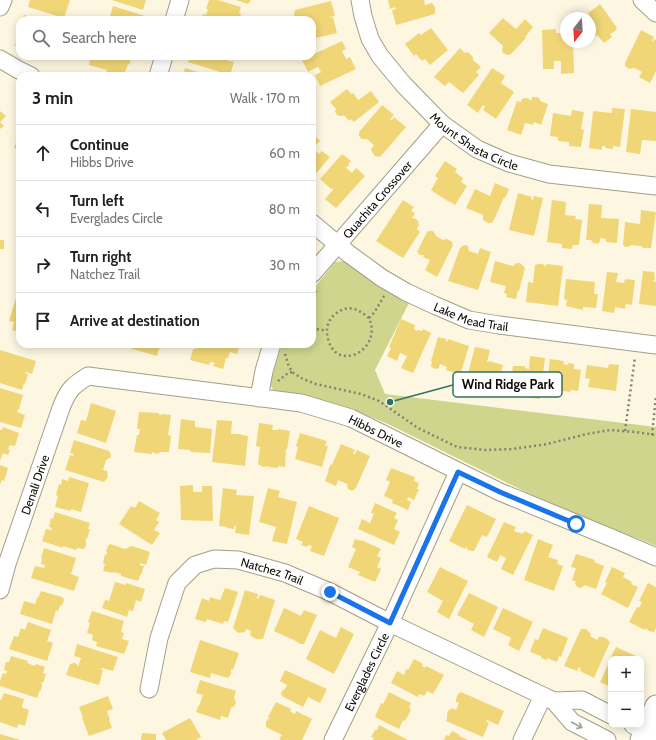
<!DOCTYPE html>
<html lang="en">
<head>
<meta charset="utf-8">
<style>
	:root { --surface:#fff; --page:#f2f2f2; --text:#202124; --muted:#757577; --line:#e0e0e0 }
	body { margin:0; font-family:Cabin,sans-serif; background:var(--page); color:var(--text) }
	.controls { position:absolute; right:12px; bottom:12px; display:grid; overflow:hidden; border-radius:8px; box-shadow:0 2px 10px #0003 }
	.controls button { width:36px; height:36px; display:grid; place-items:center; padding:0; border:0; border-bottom:1px solid var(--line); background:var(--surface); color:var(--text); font:20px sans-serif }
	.compass { position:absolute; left:560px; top:12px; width:36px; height:36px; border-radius:50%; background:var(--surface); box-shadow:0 2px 10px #0003; rotate:197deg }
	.stop { position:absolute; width:12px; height:12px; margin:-9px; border:3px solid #1a73e8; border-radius:50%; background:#fff }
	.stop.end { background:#1a73e8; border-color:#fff; box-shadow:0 1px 4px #0008 }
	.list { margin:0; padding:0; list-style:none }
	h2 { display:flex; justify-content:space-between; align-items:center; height:52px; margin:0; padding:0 16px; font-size:17px }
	h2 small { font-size:13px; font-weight:400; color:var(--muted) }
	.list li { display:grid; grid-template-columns:26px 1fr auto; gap:12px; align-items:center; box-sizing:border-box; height:56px; padding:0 16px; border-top:1px solid var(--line) }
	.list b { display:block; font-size:15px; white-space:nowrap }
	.list p { margin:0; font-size:13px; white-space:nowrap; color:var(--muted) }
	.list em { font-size:13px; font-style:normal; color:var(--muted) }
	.icon { flex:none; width:22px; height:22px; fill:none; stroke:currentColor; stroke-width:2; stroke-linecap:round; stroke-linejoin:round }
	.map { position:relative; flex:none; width:656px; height:740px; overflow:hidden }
	.search { position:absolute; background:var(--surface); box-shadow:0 2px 10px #0003; left:16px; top:16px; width:300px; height:44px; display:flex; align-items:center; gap:10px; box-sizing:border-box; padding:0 14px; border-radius:12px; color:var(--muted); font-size:15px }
	.panel { position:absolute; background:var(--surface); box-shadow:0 2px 10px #0003; left:16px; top:72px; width:300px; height:276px; border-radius:12px }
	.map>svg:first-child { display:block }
</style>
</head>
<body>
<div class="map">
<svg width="656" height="740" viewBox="0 0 656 740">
	<rect width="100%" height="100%" fill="#fdf7e1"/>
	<polygon fill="#cfd58d" points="344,261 378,285 409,303 375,370 385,394 656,427 656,546 644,541 542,500 390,425 350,408 319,399 273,390 270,384 282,344 312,344 312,291 335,262"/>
	<g fill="#f0d677">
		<polygon points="30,0 70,0 64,18 28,7"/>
		<polygon points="112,0 146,0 143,10"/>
		<polygon points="209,0 218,0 241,7 239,13 241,14 239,20 201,20 203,14 206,15 208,9 206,9"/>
		<polygon points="236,0 251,0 248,4"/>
		<polygon points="388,0 424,0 425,5 432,3 435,7 435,14 396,25 392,10 396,9 395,7 390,9"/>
		<polygon points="331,1 335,16 330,17 330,18 333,17 337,33 312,39 312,20 298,20 295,18 294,14 295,10"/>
		<polygon points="600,4 617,28 615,31 612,33 610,34 612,37 604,43 597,35 591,39 590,38 590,18 587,18 590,15 588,13"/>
		<polygon points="113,6 145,16 144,20 109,20"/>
		<polygon points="24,15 40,20 22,20"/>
		<polygon points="503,18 516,29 525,19 533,27 525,37 526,38 511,54 508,55 503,53 502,50 503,46 489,33"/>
		<polygon points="431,28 448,50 430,65 425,59 422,61 416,54 414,56 405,44 419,33 421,35"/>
		<polygon points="20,29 20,47 15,46"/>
		<polygon points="556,29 556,33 566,33 566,42 573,42 574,73 561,74 561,61 554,61 554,69 543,69 542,30"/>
		<polygon points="641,30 654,37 652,41 653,42 654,39 656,40 656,71 650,83 639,77 642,72 634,68 629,69 625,66 625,63"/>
		<polygon points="342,41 346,49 342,51 346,59 350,57 356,69 320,86 315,75 321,72 318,67 308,72 302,60 303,59 302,56 312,56 312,55"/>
		<polygon points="460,48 465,53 468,52 473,57 473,60 481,67 476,72 479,75 463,93 449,82 445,86 434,77"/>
		<polygon points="92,56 132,56 129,65 128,64 125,72 123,72 126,73 125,76 105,75 107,70 89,65 90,58"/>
		<polygon points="190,56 224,56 223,59 234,62 230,75 188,62"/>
		<polygon points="185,68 210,76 183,76"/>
		<polygon points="492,68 505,76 501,83 514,92 496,119 483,110 485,107 483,105 478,113 467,105"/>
		<polygon points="347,89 351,94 353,93 358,100 371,91 379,102 354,122 351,119 349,121 344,115 342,116 338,116 335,112 336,109 330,102"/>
		<polygon points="532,97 537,97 540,99 540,101 548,104 541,125 534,122 533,125 525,123 521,135 507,130 517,101 521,102 522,99 526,98 529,99 531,101"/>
		<polygon points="382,105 394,115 390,119 392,120 394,117 406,127 380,157 375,156 372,152 371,149 374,145 367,139 362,139 359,136 359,132"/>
		<polygon points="612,108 625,109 620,147 613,146 613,149 605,148 605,146 602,146 602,150 589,148 593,111 612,113"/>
		<polygon points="631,109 656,112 656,141 642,140 640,154 626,152"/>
		<polygon points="572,110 584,112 581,129 584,130 581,147 569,146 569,142 558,141 558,137 550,136 553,113 571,116"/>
		<polygon points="0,111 6,116 0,122 4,126 0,129"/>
		<polygon points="20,131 20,150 14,148"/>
		<polygon points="312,133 320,141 313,148 319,154 322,151 330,157 314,176 312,174"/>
		<polygon points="342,154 351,161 349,163 349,165 347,167 345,167 352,173 356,168 365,176 336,208 325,199 333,190 332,188 331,189 320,179"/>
		<polygon points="445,161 457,169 455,172 463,178 461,182 467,186 455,205 449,201 449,202 431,190 438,178 435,176"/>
		<polygon points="495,183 509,189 505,198 504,197 494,220 491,223 488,223 483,220 483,215 466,208 475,189 490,196"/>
		<polygon points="518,193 532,197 531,199 533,200 534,196 543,198 534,236 509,230"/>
		<polygon points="403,200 414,207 411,211 415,213 412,218 416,219 418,221 419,225 417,229 420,232 403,258 376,241"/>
		<polygon points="552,200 566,202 565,215 576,216 575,219 582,220 579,245 573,245 572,249 562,248 562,244 547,242"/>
		<polygon points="589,204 602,205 601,218 619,219 617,243 606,242 606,239 600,238 600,241 598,244 593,243 591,240 586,240"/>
		<polygon points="641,210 656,212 651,248 643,248 641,246 631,245 628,247 625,247 623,245 625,222 640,224"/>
		<polygon points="429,231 433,231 435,234 436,236 443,240 447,239 452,242 453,245 437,277 425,270 430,260 423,257 424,255 420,255 417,252 427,232"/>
		<rect x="0" y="240" width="4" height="9"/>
		<polygon points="464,245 468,246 469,251 478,254 480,248 491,252 478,290 448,281 460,248"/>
		<polygon points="495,261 513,266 516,263 520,263 525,268 519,291 518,290 516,299 506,297 507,294 504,293 506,286 490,282"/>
		<polygon points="539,264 543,264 546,267 546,264 563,266 558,306 526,302 528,282 533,283 535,265"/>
		<polygon points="643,271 654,272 655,279 653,281 656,282 656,306 639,304"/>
		<polygon points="607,272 618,273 616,282 624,283 625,279 635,280 632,305 626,304 625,309 615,307 614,313 602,311"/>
		<polygon points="20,276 20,286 18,286 18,283"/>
		<polygon points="566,279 595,282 594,294 598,294 596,308 583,307 583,310 566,306 567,300 564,299"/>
		<polygon points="16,298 20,299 20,332 12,330 14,322 9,321"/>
		<polygon points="401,319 415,325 414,329 417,331 418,330 422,331 423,329 431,333 413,373 401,368 407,356 400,353 397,361 387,356 391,348 389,347"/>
		<polygon points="438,337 446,339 446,341 447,342 448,339 469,346 460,375 446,370 447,367 440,364 439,368 436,369 433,368 431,366 432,361 431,361"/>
		<polygon points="130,344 162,344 161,348 159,349 157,356 129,348"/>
		<polygon points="197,344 240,344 237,354 230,352 228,358 226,358 223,369 213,366 215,363 210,362 209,365 190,360 193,349 195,349"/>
		<polygon points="475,347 490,350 487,362 489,362 489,361 503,365 494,397 483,394 484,393 482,391 483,388 485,387 477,385 475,391 464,388"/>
		<polygon points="0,350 36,361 32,374 26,372 25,373 28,374 25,384 24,383 22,390 0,383"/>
		<polygon points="530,356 545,358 540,399 524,397 525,391 510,389 513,366 525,366 525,368 529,369"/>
		<polygon points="550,359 564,361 563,364 568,365 568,363 574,364 574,369 581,370 578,391 571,390 570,392 549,389 551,376 548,376"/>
		<polygon points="609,364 619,365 616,391 588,387 590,379 585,378 587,365 608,368"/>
		<polygon points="0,388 23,395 19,409 18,409 17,412 25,415 21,428 0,422"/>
		<polygon points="91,403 116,411 106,443 77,433 81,420 86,421"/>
		<polygon points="139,412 159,413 159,415 162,415 162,414 171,415 168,435 171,436 169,452 161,452 157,454 152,452 152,454 134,452 137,435 139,435 140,429 137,429"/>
		<polygon points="181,419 195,421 195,427 212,429 210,453 191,452 190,450 178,449"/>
		<polygon points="217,420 232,421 231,434 241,434 241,435 248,436 245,466 212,462"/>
		<polygon points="259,423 273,425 272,430 278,430 278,429 290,431 287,449 286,449 285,467 278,466 278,468 268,467 269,466 263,467 258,464 260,447 256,446"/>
		<polygon points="3,427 19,433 15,446 10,445 8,449 10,450 8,455 3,453 0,461 0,430 2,430"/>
		<polygon points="300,433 327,441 325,446 328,446 322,467 295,459 298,447 296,446"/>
		<polygon points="74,440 109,451 111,455 110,458 106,460 103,470 107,471 108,477 104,482 65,470 70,455 73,456 74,454 70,453"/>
		<polygon points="341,444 355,450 353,454 355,454 357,450 370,456 356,488 352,491 348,489 347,484 338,480 336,486 325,481 329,470 328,470 331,464 332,465"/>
		<polygon points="0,465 8,468 4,481 2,480 0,485"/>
		<polygon points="391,468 415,477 414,481 419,483 417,489 419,489 414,500 408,497 407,500 411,502 408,510 392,503 393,500 384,496 390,482 386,480"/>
		<polygon points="69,477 89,483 81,512 71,509 71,511 55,507 58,496 56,495 59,484 61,485 62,479 68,481"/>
		<polygon points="193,485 193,492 202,492 202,486 212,486 213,521 181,520 180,486"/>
		<polygon points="223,488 237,490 236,495 254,496 249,535 235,533 236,526 234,526 234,529 227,528 227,527 219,526"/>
		<polygon points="268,488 280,491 278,497 297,502 287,544 272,541 276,527 259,522"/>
		<polygon points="139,501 160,513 156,520 159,522 154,530 160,533 152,545 119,524 131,506 135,508"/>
		<polygon points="375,503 397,513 394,518 398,520 394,529 400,532 394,545 358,529 362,519 370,523 374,514 371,513"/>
		<polygon points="467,505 496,519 487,537 482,535 474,551 472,551 468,550 466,547 465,549 449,541"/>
		<polygon points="309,506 339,518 324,556 310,551 312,546 308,545 307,547 301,545 303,542 296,539"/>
		<polygon points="55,512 90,523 88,529 90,529 87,539 86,538 86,545 84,549 83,549 77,548 76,550 63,546 63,548 42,541 46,529 51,530 52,528 49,527 51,518 53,519"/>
		<polygon points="504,522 516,527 514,531 519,533 519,532 523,534 524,531 533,535 513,575 501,569 506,558 500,555 497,562 487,557"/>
		<polygon points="355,539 361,541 361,540 381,549 377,556 381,558 377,567 381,569 375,582 358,575 360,572 348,567 356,549 352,547"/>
		<polygon points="538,539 553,545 548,557 558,560 557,564 563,566 554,591 524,580"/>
		<polygon points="110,544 125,549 132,546 150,552 146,565 140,563 140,565 144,566 141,575 140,575 138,581 121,576 121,574 113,572 113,573 103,571 105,564 103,563 105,554 107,555 107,553 106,551 108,546"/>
		<polygon points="44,548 76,558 71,574 79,577 74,591 31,578 35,566 44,568 45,565 41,564 42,558 41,558"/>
		<polygon points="576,554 595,560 594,562 604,566 596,589 584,585 583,587 580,588 576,586 575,583 576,582 572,580 576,568 571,567"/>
		<polygon points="440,567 468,581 449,619 437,612 443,601 427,592"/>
		<polygon points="612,567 625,573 623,577 632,582 631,584 638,587 628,608 601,594 607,583 605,582"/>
		<polygon points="115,582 126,585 126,583 145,589 141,602 136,600 133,611 129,610 127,617 102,608 105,600 109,601"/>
		<polygon points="648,583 656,587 656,628 654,632 653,632 649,631 646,628 645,630 629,622 637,607 639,608 642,602 639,601"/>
		<polygon points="225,588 238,592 228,622 224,621 223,624 207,619 206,622 195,619 202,598 209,601 210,597 220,600"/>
		<polygon points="245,590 258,594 257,599 258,599 260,595 275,600 263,639 257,639 254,638 250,635 251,631 246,629 245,632 239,633 236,631 233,628"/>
		<polygon points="41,591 62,597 64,599 63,604 60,606 58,611 56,610 52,624 20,614 24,601 35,604 37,598 38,598"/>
		<polygon points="469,593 498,607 484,637 471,630 474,624 457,615"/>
		<polygon points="284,608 301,616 304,610 317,615 304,644 301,644 297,642 296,641 274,631"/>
		<polygon points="503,608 533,622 519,651 508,645 511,638 493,629"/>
		<polygon points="92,611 124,621 121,632 124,633 122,639 129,641 124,654 96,646 97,642 92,640 93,635 87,633 90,623 88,622"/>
		<polygon points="28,622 51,630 47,641 53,643 47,661 9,649 14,636 18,637 21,628 25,630"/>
		<polygon points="341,627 354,634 334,674 306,659 320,630 336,638"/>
		<polygon points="543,628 568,638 561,657 559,656 557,662 547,658 547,660 541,658 541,656 530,652 535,639 538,640"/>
		<polygon points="581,629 586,629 591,634 590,636 597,640 599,637 603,637 607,639 610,642 594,678 580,671 581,669 579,667 577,671 564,666"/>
		<polygon points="200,640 239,653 233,670 231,669 231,674 228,678 211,673 210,678 190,672"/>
		<polygon points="77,644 118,657 113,671 102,668 101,670 103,670 99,685 66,675 70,664 74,663 77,664 78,667 81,658 74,656"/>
		<polygon points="616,647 642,659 610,659"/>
		<polygon points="11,656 28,661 27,663 35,666 36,664 45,667 43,673 46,674 43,683 41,682 42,686 41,690 38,693 39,693 37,698 0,686 0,681 3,673 6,674 7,671 4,670 6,662 9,662"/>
		<polygon points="414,659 423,664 422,666 425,668 426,666 444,675 433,694 427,691 424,696 419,694 418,697 391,683 397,671 404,675 406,669 408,670"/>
		<polygon points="608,665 611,667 611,687 600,682"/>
		<polygon points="285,670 327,689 320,703 308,697 303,707 282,696 281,693 283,690 285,689 287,685 280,681"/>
		<polygon points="200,680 236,691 234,697 236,703 234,706 231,708 228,718 221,716 220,720 196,712 198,706 199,706 203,695 196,693"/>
		<polygon points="389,692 411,703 409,708 411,710 405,721 403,720 399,729 375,717 381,703 383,704"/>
		<polygon points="461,692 504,711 498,725 487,720 486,721 489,723 483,737 446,721 447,719 447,714 448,711 452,708 456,710 459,703 456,702 456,699 458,694"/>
		<polygon points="4,693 24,699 22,707 23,708 29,710 25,726 18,724 17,728 0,722 0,700 1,700"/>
		<polygon points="108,696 113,709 107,711 110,720 109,720 112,728 89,736 82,718 83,717 79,707"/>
		<polygon points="276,702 291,709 290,711 295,714 296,711 312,719 302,740 281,740 279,739 282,735 266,727 266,722 268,719 270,718 268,717"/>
		<polygon points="190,718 201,737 196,740 166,740 162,733"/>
		<polygon points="379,725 408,740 373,740 374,738 371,737 375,730 377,730"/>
		<polygon points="452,731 460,735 459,736 468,740 444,740 446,735 449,736"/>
		<polygon points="142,733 156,734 156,740 141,740"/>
		<polygon points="0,734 20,740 0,740"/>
	</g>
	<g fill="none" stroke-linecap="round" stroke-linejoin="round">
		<g stroke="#a39d89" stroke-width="19">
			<g id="minor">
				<path id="s1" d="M360,0L363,16L370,39L380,56L403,84L442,124L477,149L509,163L549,174L656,186"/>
				<polyline points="642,0 656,13"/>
				<polyline points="0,7 3,0"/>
				<polyline points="174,20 180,0"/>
				<polyline points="0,59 17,69 31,76"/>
				<polyline points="158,76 164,56"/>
				<path id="s2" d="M312,223L349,254L382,278L406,292L434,305L469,320L499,325L656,345"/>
				<path id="s3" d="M312,274L442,124"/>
				<polyline points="259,398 264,371 272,344"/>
				<path id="s4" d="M0,590L7,564L61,408C68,390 72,386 88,376L301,403L351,418L500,492L619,541L656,557"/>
				<path id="s5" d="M149,689L159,638L177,583L195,565L214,559L238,560L285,573L330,592L390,623L543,696L554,701L572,722L607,740"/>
				<polyline points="554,701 582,700 611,715"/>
				<polyline points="633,725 656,736"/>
				<path id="s6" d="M333,740L390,623L458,472"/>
				<polyline points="522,740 543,696"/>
			</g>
		</g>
		<g stroke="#a39d89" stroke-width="23">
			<polyline id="major" points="641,740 656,706"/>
		</g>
		<g stroke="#858173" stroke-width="2.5" stroke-dasharray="2 3" stroke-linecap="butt">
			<polyline points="312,296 318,288"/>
			<path d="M369,318C359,310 350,304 338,312C334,315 330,318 328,324C326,330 327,336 329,342C339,372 383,349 369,318L374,313L384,296"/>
			<polyline points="312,328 321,330 327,330"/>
			<polyline points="285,354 288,364 292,372 303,379 316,384 361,394 379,401 418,428 457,447 485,450 513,449 547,444 587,434 610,430 635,432 656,435"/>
			<polyline points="278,381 288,373 292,372"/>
			<polyline points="625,431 635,357"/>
			<polyline points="652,435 656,396"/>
		</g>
		<use href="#minor" stroke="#fff" stroke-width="17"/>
		<use href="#major" stroke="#fff" stroke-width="21"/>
	</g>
	<defs><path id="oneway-shaft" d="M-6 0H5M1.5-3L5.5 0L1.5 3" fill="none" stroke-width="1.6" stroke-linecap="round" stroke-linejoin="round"/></defs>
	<use stroke="#9f9e9b" href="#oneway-shaft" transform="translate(577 725) rotate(28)"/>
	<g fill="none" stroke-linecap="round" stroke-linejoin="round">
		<polyline stroke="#1a73e8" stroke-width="5" points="330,592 390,623 458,472 500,492 576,524"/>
	</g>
	<g text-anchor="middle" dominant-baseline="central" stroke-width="3.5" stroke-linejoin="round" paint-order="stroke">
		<g font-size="12" fill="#0e0c06" stroke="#fff">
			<text stroke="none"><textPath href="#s1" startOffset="189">Mount Shasta Circle</textPath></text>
			<text stroke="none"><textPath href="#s3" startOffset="99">Quachita Crossover</textPath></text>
			<text stroke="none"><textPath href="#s2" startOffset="187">Lake Mead Trail</textPath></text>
			<text stroke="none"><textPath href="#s4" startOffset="530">Hibbs Drive</textPath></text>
			<text stroke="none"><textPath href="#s4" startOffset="111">Denali Drive</textPath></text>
			<text stroke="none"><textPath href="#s5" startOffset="215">Natchez Trail</textPath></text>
			<text stroke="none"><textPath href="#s6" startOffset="76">Everglades Circle</textPath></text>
		</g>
	</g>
	<path fill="none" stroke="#2f7264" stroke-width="1.5" d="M390 402L453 385"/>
	<circle fill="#2f7264" stroke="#fff" stroke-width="1.5" cx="390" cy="402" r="4"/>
	<rect fill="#fff" stroke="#2f7264" stroke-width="1.5" x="453" y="372" width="109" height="25" rx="4"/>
	<g font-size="13" text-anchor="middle" font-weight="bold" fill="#0e0c06">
		<text x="508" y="389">Wind Ridge Park</text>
	</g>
</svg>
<div class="controls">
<button>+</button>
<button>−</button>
</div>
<svg class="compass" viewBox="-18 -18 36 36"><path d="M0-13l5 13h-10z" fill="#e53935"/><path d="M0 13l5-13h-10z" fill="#757577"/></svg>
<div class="stop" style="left:576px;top:524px"></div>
<div class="stop end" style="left:330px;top:592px"></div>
<div class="search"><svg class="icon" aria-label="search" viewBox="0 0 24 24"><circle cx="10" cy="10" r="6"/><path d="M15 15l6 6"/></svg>Search here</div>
<section class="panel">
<h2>3 min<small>Walk · 170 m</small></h2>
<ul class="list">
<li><svg class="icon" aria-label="ahead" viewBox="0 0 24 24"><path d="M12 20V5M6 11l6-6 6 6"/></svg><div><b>Continue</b><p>Hibbs Drive</p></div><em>60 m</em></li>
<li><svg class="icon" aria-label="left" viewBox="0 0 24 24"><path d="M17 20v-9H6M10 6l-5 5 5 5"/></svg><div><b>Turn left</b><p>Everglades Circle</p></div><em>80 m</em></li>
<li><svg class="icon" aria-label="right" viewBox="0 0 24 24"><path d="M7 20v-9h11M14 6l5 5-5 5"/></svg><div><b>Turn right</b><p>Natchez Trail</p></div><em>30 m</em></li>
<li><svg class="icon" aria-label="arrive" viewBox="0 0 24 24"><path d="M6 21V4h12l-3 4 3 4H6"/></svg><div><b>Arrive at destination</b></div></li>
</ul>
</section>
</div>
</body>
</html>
